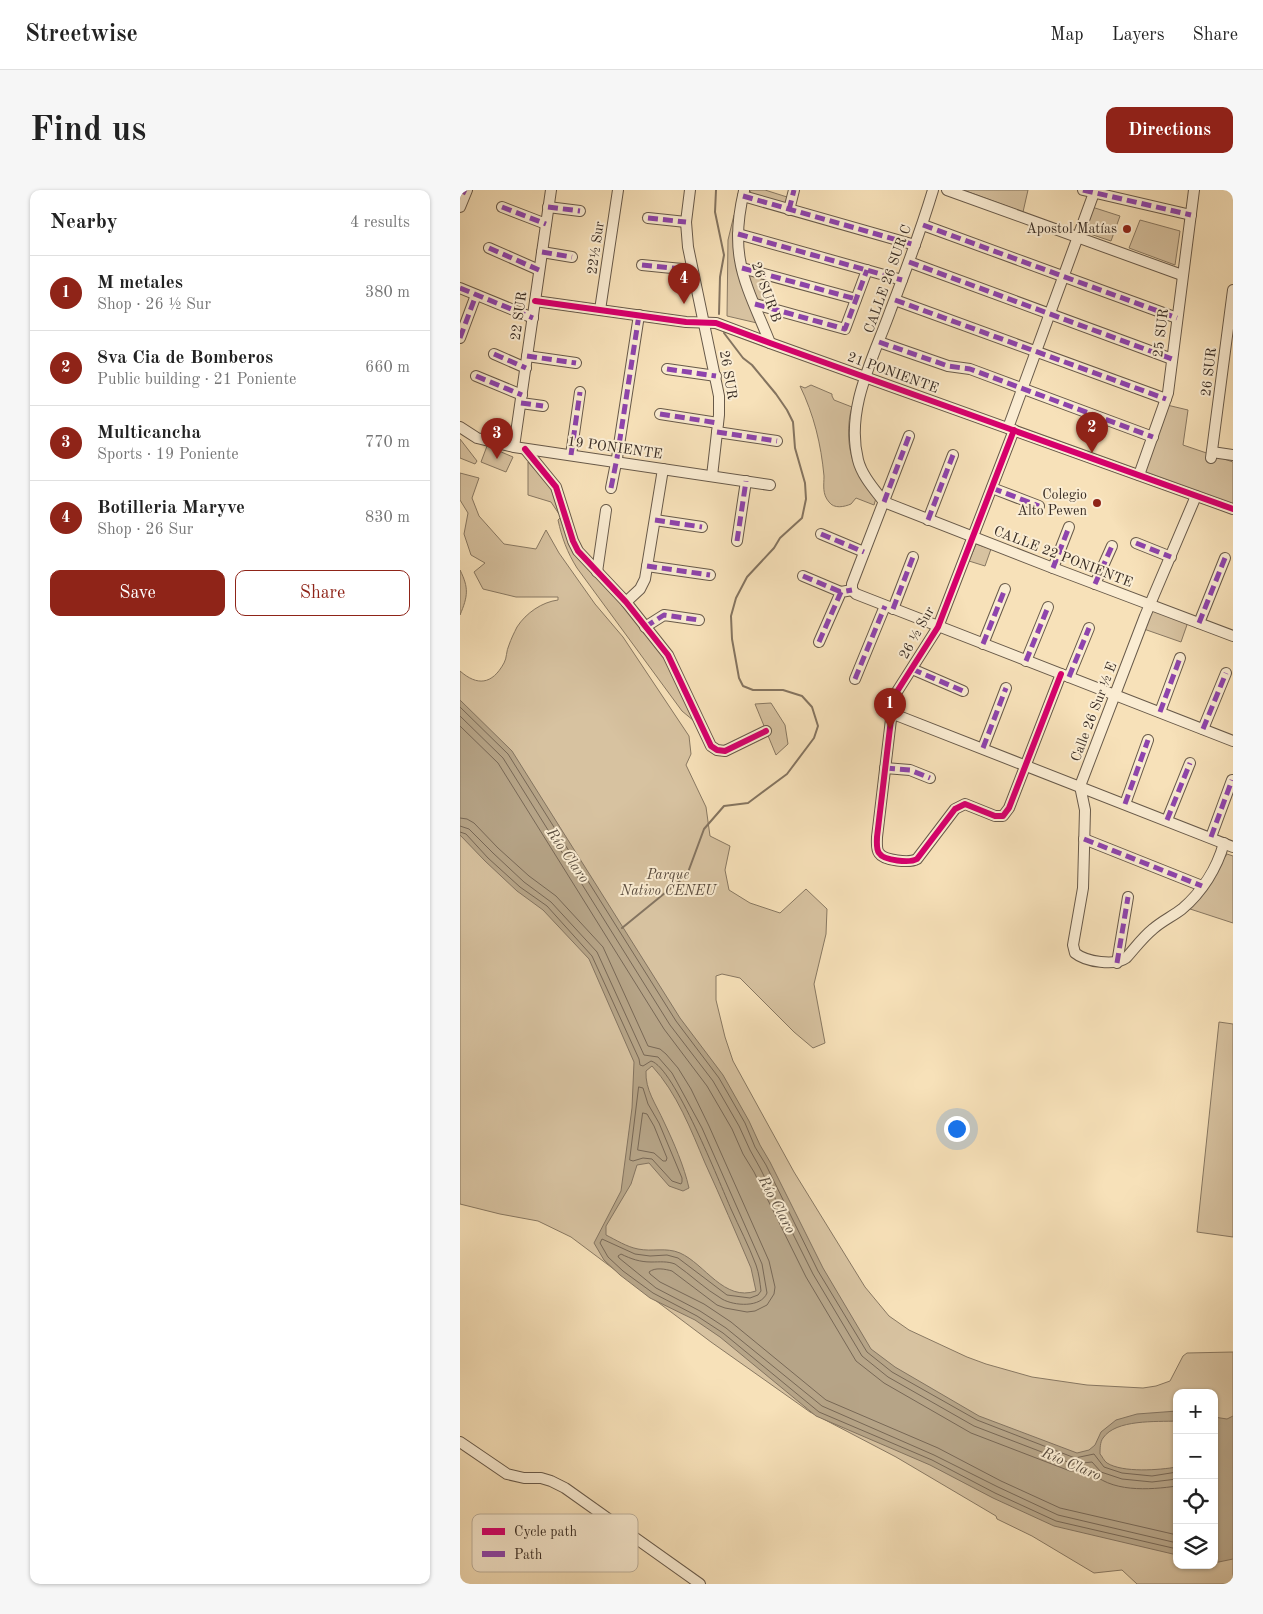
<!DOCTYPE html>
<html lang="en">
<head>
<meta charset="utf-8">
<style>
	:root { --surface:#fff; --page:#f6f6f6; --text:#222; --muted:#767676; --line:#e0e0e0; --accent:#8f2418 }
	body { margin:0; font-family:"Old Standard TT",serif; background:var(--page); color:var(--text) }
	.controls { position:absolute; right:15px; bottom:15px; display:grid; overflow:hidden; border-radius:10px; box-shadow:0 1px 4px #0004 }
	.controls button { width:45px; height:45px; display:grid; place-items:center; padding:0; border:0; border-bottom:1px solid var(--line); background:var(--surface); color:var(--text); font:25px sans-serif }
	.you { position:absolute; left:496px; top:938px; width:18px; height:18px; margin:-12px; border:4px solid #fff; border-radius:50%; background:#1a73e8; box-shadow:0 0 0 8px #1a73e833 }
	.badge { display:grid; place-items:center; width:32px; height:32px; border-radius:50%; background:var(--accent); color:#fff; font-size:16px; font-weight:700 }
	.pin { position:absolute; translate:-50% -41px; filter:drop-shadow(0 1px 2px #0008) }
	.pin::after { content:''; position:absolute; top:26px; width:18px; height:15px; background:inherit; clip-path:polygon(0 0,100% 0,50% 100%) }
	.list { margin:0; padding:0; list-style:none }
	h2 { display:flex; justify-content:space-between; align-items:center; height:65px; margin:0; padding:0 20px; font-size:21px }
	h2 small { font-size:16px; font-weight:400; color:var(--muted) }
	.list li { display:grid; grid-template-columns:32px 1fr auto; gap:15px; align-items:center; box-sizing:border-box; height:75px; padding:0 20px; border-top:1px solid var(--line) }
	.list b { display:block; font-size:19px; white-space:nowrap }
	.list p { margin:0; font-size:16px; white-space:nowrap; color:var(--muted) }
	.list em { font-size:16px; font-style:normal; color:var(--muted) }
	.actions { display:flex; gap:10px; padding:15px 20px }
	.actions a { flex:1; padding:11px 0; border:1px solid var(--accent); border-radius:10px; text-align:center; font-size:18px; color:var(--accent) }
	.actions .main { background:var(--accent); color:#fff }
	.icon { flex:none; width:28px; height:28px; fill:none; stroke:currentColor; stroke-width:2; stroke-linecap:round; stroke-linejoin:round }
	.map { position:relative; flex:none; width:773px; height:1394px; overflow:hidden; border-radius:10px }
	header { display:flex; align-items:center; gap:30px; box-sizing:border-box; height:70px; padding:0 25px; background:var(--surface); border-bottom:1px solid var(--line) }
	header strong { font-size:24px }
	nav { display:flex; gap:28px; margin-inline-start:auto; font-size:18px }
	.intro { display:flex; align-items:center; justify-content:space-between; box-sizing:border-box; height:120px; padding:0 30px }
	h1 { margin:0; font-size:35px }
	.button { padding:12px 22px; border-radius:10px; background:var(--accent); color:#fff; font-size:18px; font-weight:700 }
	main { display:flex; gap:30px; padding:0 30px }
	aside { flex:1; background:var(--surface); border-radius:10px; box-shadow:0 1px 4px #0004 }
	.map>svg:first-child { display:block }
</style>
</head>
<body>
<header>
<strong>Streetwise</strong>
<nav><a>Map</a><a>Layers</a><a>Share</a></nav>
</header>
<div class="intro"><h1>Find us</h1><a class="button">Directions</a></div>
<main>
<aside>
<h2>Nearby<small>4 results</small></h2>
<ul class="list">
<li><span class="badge">1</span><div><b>M metales</b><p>Shop · 26 ½ Sur</p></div><em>380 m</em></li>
<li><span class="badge">2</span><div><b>8va Cia de Bomberos</b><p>Public building · 21 Poniente</p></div><em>660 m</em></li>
<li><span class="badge">3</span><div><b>Multicancha</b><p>Sports · 19 Poniente</p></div><em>770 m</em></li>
<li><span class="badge">4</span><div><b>Botilleria Maryve</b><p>Shop · 26 Sur</p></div><em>830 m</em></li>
</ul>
<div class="actions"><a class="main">Save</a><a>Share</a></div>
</aside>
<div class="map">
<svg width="773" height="1394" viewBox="0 0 773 1394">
	<rect width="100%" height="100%" fill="#f7e1b9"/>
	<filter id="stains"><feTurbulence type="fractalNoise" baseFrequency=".004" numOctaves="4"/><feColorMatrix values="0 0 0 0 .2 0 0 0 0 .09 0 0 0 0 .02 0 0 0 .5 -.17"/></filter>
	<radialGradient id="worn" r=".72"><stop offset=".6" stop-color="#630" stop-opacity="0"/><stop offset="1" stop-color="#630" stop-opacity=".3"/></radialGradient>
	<g fill="#d7c2a0" stroke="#887862" fill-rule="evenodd">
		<polygon points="291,0 305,0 327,7 325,15 289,5"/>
		<polygon points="503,0 568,0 563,22"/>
		<polygon points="632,17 660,26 651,51 624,42"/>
		<polygon points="274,25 276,26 297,133 267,126 268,50"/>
		<polygon points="680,30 720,41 715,75 669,58"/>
		<polygon points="288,84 306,88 303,111 297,109"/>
		<path d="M351,195L372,204V206L374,210L392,217C387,233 387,259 395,275C400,286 409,297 416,308L414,315L396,308L391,314C384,317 374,319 369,312C362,304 364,295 364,286C361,254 354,225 340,196L345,198Z"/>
		<polygon points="707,215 728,220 723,255 773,272 773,315 684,283"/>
		<polygon points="0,249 17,271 15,274 0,268"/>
		<polygon points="27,256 53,267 46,282 21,272"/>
		<polygon points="68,272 91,297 99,324 91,312 68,305"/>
		<path d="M0,283L19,288L12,308L19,326L44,354L76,359L86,340L99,363L135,414L163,447L229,546L231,564L226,575L246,617L250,646L270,656L265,680L269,700L290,713L320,723L346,699L367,719L366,744L354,794L365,853L353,858L334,842L280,788L262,784L256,786V810L265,847L273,871L334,982L405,1097L429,1126L449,1140L507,1167L526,1174L572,1187L627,1195L683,1198L696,1196L710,1191L723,1166L727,1163L773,1162V1394H677L662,1380L634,1383L572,1346L537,1329L536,1326L436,1267L350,1222L251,1152L111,1047L78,1031L40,1024L0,1014V481C17,496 32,495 44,473C47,468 46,461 49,455C51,449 54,443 57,437C66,423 82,412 98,410V407H56L23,399L14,382L25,373L11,365L4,344L8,323L0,310ZM717,1203H754V1375H717Z"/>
		<path d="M100,328H103L136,384L202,460L234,531L222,521L117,378C107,362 102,348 98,330Z"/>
		<polygon points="516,354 531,359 525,376 509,371"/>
		<path d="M0,380C9,398 8,406 0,425Z"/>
		<polygon points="689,416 729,429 721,452 681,438"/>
		<polygon points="311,513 325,535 328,554 316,565 295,514"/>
		<polygon points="767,664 773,666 773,733 724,717 747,693"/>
		<polygon points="759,832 773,834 773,1047 737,1042"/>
	</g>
	<g fill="#b6a487" stroke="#847460" fill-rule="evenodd">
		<path d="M0,510L52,561L220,828L263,885L289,931L300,955L310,972L363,1078L411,1159L435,1177L519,1226L617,1263L629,1260L635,1255L641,1242L656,1230L677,1224L717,1221V1231C696,1232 656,1229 643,1248C640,1252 640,1259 640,1264C642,1266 644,1271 647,1273C663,1283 699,1280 717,1277V1365L594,1336L533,1308L470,1275L356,1226L260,1147L235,1130L190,1108L160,1085L144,1070L134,1053L161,1001L172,918L174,872L129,769L83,720L57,701L25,671L0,645ZM192,876C217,903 231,940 245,973C261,1008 276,1043 291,1078L296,1101C264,1112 245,1074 220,1063C206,1057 192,1062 178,1059C167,1057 156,1050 146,1045V1036L171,994L177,975L189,973L209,996L223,1001L229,998C224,976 214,953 204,932C196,914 185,900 186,881Z"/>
		<polygon points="773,1226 773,1369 754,1373 754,1227 767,1229"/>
	</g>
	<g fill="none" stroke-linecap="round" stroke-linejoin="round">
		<g stroke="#786856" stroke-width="1">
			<polyline points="0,517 48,564 216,831 259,888 285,933 295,957 306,975 358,1081 407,1162 432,1182 517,1230 615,1268 634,1264 644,1277 662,1283 692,1286 717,1282"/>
			<polyline points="0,526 43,568 210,835 253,891 279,936 290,960 300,978 353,1084 402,1166 428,1187 514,1236 613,1274 632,1272 641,1282 662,1289 692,1292 717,1289"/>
			<path d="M0,536L38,573L204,839L247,896L272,939L283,964L294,982L346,1087L396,1171L424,1193L511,1243L610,1281L629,1280C650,1303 689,1300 717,1296"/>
			<path d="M0,628L7,629L14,633L38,658L69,686L96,706L143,757L188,856L200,859L206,864L218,878L231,899L249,936L309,1071L315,1097L314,1104L307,1115L295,1121L287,1122L265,1118L257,1115L212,1081C205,1079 195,1077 189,1082L190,1084L200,1092L244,1114L271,1132L366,1210L478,1258L541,1291L600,1318L717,1345"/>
			<path d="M0,636L9,639L33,663L64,692L91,712L137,762L184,865L198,867L212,883L242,938L302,1074L307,1103C301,1118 274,1116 262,1109C245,1099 231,1085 215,1074C207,1071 200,1072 191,1072C180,1072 171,1069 161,1064L158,1066L159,1068L196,1098L240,1121L266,1138L362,1216L474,1265L538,1297L598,1325L717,1353"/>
			<path d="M0,642L6,644L28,668L60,697L87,716L132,766L179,869L180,875L183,876L191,871C214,877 260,994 271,1019C279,1037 289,1056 296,1075C299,1083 300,1093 301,1101L298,1105L290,1108L267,1105L218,1068L207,1065L190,1066L175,1064L142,1049L140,1053L148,1067L163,1081L193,1103L237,1126L263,1143L359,1222L472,1270L535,1303L596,1331L717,1359"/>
			<polygon points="179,897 183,898 188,914 199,933 222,988 222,992 221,994 212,991 192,969 183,968 173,971 170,970"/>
			<polygon points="183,923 187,924 194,936 207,968 206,971 203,971 194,963 178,960"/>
		</g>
		<g stroke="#847460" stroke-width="2">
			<polyline points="256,0 255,22 264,65 260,87 259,124"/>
			<polyline points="162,738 227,685 244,639 264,616 288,613 327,584 354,548 358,536 352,517 342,506 323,500 293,500 283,496 279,488 272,449 271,426 276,408 287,387 314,358 320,348 342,328 346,309 345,293 335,258 333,232 327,220 316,204 292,175 283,168 264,143"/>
		</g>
		<g stroke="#685a4a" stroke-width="12">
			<g id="minor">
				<polyline points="230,0 226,32 228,57 259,206 259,225 252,286"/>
				<polyline points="487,0 722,85"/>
				<polyline points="623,0 731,25"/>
				<path d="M284,1C279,22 276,48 280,70C284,96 300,127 310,153"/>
				<polyline points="283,6 455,55"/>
				<polyline points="0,17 7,0"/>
				<polyline points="42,17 86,34"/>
				<polyline points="88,17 120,21"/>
				<polyline points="329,20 334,0"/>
				<polyline points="188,28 226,32"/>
				<polyline points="463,35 717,128"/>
				<polyline points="278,44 442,90"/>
				<polyline points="29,58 79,80"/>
				<polyline points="82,62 112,67"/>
				<polyline points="449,72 712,169"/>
				<polyline points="182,75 232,80"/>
				<polyline points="282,78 396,109"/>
				<polyline points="0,98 73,128"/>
				<polyline points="435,110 706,209"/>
				<polyline points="75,111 226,132 256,133 310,153 773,319"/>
				<polyline points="295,114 385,139 407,80"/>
				<polyline points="140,120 158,0"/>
				<polyline points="0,148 16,105"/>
				<polyline points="419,152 488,176 510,179 693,247"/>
				<polyline points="34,164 66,178"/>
				<polyline points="67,166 116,173"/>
				<polyline points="207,179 256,186"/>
				<polyline points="16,186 62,205"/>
				<polyline points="61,213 83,216"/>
				<polyline points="200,224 258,233"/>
				<polyline points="0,237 17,248 54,257 310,295"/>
				<polyline points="548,238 635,0"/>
				<path d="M554,240L478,437L431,511L432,521L417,647C417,652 416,659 419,663C424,671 450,673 457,669L495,619L505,614L535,626H543L549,618L601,484"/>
				<polyline points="257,242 317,251"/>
				<polyline points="54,257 91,0"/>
				<polyline points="65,259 96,297 113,351 118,361 166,412 208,465 251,556 257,560 265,561 306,541"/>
				<polyline points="752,262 773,265"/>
				<polyline points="111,265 120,202"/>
				<polyline points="751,268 773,100"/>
				<polyline points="679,285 708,203 734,0"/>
				<polyline points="151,298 157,268 179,125"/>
				<polyline points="532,298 579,316"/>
				<path d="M736,306L685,426L620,596L625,620L623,698L613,755L615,763C626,772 655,776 666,768C675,758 683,747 693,739C702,731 713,726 722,719C742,702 757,678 764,653"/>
				<polyline points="424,312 593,378 773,446"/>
				<path d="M424,312C415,300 402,286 398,270C385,218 414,167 431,119C446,80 461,40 473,0"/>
				<polyline points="195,330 242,337"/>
				<polyline points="468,330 493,265"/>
				<polyline points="361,344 404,362"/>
				<polyline points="277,351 286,291"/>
				<polyline points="676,353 711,367"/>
				<polyline points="187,376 250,385"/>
				<polyline points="593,378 609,337"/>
				<polyline points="137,382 146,320"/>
				<polyline points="343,386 381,402"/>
				<polyline points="635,394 652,356"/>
				<polyline points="392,400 396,404 773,551"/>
				<polyline points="392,400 392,394 449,246"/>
				<polyline points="166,412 180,399 185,389 203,279"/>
				<polyline points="433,419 453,367"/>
				<polyline points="739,433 765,368"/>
				<polyline points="185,437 204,425 239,430"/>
				<polyline points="359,452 381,402 392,400"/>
				<polyline points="523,454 545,399"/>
				<polyline points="566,471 588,417"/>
				<polyline points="452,479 503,501"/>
				<polyline points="609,487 629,438"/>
				<polyline points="395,489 425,416"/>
				<polyline points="432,521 436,525 773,657"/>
				<polyline points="700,522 720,468"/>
				<polyline points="743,539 766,483"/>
				<polyline points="523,558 546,498"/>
				<polyline points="425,578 450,580 470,588"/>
				<polyline points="665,614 688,550"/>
				<polyline points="707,630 730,573"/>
				<polyline points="751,647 772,590"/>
				<polyline points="624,649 742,696"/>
				<polyline points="657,773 668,707"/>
				<polyline points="0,1252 47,1284 64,1288 81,1288 91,1291 105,1298 240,1394"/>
			</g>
		</g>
		<use href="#minor" stroke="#faecd2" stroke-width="10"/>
		<g stroke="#8e44ad" stroke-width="5" stroke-dasharray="10 5" stroke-linecap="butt">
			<polyline points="0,0 6,3"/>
			<polyline points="623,0 731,25"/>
			<polyline points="283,6 455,55"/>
			<polyline points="42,17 86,34"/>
			<polyline points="88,17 120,21"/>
			<polyline points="329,20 334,0"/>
			<polyline points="188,28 226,32"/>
			<polyline points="463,35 717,128"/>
			<polyline points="278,44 442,90"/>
			<polyline points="29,58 79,80"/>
			<polyline points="82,62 112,67"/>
			<polyline points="449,72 712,169"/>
			<polyline points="182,75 232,80"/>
			<polyline points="282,78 396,109"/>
			<polyline points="0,98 73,128"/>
			<polyline points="435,110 706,209"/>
			<polyline points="295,114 385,139 407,80"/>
			<polyline points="0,148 16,105"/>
			<polyline points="419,152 488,176 510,179 693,247"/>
			<polyline points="34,164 66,178"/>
			<polyline points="67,166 116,173"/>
			<polyline points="207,179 256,186"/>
			<polyline points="16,186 62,205"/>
			<polyline points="61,213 83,216"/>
			<polyline points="200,224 258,233"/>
			<polyline points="257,242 317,251"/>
			<polyline points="111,265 120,202"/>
			<polyline points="151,298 157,268 179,125"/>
			<polyline points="532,298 579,316"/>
			<polyline points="424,312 449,246"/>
			<polyline points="195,330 242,337"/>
			<polyline points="468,330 493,265"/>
			<polyline points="361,344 404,362"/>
			<polyline points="277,351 286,291"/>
			<polyline points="676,353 711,367"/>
			<polyline points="187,376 250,385"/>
			<polyline points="593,378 609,337"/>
			<polyline points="343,386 381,402"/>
			<polyline points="635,394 652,356"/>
			<polyline points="433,419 453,367"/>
			<polyline points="739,433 765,368"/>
			<polyline points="185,437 204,425 239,430"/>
			<polyline points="359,452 381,402 392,400"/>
			<polyline points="523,454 545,399"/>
			<polyline points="566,471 588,417"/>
			<polyline points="452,479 503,501"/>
			<polyline points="609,487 629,438"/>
			<polyline points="395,489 425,416"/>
			<polyline points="700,522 720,468"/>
			<polyline points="743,539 766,483"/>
			<polyline points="523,558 546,498"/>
			<polyline points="425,578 450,580 470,588"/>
			<polyline points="665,614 688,550"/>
			<polyline points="707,630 730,573"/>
			<polyline points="751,647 772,590"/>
			<polyline points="624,649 742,696"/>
			<polyline points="657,773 668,707"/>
		</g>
		<g stroke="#faecd2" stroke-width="9">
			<g id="cycleway">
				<polyline points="75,111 226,132 256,133 310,153 773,319"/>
				<path d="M554,240L478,437L431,511L432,521L417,647C417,652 416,659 419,663C424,671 450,673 457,669L495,619L505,614L535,626H543L549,618L601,484"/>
				<polyline points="65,259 96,297 113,351 118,361 166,412 208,465 251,556 257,560 265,561 306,541"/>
			</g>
		</g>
		<use href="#cycleway" stroke="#d6006c" stroke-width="6"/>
	</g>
	<g fill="#8f2418" stroke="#faecd2" stroke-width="2">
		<circle cx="667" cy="39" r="5"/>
		<circle cx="637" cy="313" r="5"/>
	</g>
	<g text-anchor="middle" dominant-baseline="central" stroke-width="4" stroke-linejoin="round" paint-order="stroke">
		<g font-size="14" fill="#392d25" stroke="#faecd2" text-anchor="end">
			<text x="657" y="39">Apostol Matías</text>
			<text x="627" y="305">Colegio<tspan x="627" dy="16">Alto Pewen</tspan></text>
		</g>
		<g font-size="14" fill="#392d25" stroke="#faecd2">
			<text transform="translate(136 58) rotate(-82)">22½ Sur</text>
			<text transform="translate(428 89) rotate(-70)">CALLE 26 SUR C</text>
			<text transform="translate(306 102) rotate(70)">26 SUR B</text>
			<text transform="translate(59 126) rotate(-82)">22 SUR</text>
			<text transform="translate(701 143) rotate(-83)">25 SUR</text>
			<text transform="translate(749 182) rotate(-83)">26 SUR</text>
			<text transform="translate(433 183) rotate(20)">21 PONIENTE</text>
			<text transform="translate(268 185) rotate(80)">26 SUR</text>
			<text transform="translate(155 258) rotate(8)">19 PONIENTE</text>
			<text transform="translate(603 367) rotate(21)">CALLE 22 PONIENTE</text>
			<text transform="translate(457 443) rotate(-61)">26 ½ Sur</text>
			<text transform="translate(634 522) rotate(-69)">Calle 26 Sur ½ E</text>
		</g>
		<g font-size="14" font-style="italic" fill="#594b3e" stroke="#faecd2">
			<text x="208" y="685">Parque<tspan x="208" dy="16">Nativo CENEU</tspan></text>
		</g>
		<g font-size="15" font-style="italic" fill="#5e5142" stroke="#faecd2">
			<text transform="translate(107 666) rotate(55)">Río Claro</text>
			<text transform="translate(316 1015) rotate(62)">Río Claro</text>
			<text transform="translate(611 1275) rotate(23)">Río Claro</text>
		</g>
	</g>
	<rect x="12" y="1324" width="166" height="58" rx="8" fill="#faecd2" stroke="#c0b39e" stroke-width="1"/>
	<rect x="22" y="1338" width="23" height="7" fill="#d6006c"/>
	<rect x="22" y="1361" width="23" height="6" fill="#8e44ad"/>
	<g font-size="14" fill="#392d25">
		<text x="54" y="1346">Cycle path</text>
		<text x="54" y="1369">Path</text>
	</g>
	<rect width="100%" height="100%" filter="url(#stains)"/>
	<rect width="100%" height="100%" fill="url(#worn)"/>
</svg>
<div class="controls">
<button>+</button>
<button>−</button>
<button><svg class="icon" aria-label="locate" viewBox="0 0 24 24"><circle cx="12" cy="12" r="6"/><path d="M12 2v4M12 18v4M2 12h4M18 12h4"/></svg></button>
<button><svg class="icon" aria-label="layers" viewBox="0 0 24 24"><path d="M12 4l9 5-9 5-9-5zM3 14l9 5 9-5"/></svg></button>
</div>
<div class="you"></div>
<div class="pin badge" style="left:430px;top:539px">1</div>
<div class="pin badge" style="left:632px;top:263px">2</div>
<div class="pin badge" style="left:37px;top:269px">3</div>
<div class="pin badge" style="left:224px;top:114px">4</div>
</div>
</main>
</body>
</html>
